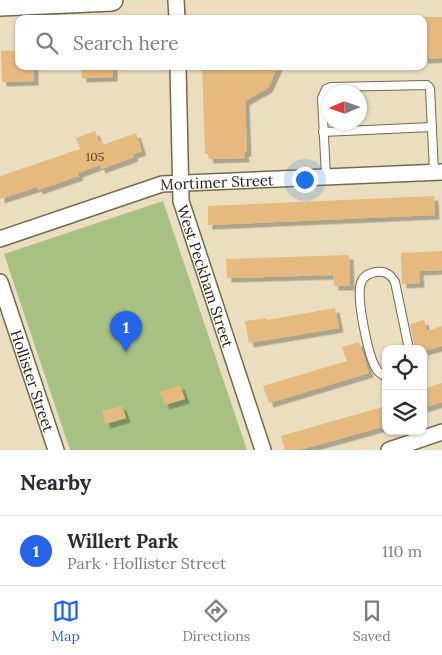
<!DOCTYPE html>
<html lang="en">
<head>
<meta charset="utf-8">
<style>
	:root { --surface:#fff; --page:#f7f7f7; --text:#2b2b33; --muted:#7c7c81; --line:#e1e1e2; --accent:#2563eb }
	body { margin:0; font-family:Lora,serif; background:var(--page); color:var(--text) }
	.controls { position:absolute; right:15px; bottom:15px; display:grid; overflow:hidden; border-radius:10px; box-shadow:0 1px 4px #0004 }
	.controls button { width:45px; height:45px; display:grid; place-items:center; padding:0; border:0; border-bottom:1px solid var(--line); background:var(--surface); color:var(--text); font:25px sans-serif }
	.compass { position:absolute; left:322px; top:85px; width:45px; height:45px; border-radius:50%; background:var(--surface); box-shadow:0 1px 4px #0004; rotate:268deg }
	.you { position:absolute; left:304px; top:179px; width:18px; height:18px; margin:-12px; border:4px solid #fff; border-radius:50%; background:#1a73e8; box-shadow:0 0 0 8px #1a73e833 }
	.badge { display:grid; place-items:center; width:32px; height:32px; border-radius:50%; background:var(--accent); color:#fff; font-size:16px; font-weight:700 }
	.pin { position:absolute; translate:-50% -41px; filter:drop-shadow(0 1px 2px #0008) }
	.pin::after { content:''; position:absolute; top:26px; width:18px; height:15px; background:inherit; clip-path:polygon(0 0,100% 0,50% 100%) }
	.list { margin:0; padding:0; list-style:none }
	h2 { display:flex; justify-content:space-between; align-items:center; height:65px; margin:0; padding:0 20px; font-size:21px }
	h2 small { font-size:16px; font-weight:400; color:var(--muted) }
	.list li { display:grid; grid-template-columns:32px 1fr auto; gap:15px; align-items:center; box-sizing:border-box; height:70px; padding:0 20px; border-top:1px solid var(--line) }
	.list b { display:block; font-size:19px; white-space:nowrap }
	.list p { margin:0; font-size:16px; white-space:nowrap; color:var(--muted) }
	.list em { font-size:16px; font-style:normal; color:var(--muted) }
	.icon { flex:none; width:28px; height:28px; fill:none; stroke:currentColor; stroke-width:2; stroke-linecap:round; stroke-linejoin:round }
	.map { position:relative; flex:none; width:442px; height:450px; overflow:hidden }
	.search { position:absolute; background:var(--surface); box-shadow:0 1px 4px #0004; left:15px; right:15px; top:15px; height:55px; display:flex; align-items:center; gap:12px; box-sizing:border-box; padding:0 18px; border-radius:10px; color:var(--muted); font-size:19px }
	.sheet { height:135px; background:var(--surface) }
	nav { display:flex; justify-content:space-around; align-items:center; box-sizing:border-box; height:70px; border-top:1px solid var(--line); background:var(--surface); font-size:14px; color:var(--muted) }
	nav a { display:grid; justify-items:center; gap:2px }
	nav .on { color:var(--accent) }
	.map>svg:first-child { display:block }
</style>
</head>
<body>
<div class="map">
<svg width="442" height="450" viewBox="0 0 442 450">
	<defs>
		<filter id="shadow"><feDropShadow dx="4.5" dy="4.5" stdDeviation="0" flood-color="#0004"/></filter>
	</defs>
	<rect width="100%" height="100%" fill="#eadebf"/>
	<polygon fill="#a7c182" points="163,201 247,450 70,450 4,254"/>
	<g fill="#e6b97e" filter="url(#shadow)">
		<polygon points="423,17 442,17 442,58 423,59"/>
		<polygon points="19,50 19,66 34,66 34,81 2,82 1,51"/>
		<polygon points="81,66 113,66 113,77 82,78"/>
		<polygon points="202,66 278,66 268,88 245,101 247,152 244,152 245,158 209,159 208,154 205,154"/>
		<polygon points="95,131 99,142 102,141 103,145 136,133 142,151 133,154 134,157 101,169 100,165 78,173 79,176 38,190 37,187 0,199 0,176 80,149 76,138"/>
		<polygon points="434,196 435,215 208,225 208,206"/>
		<polygon points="442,251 442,270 419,271 420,283 402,284 401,253"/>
		<polygon points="349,255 350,286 334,286 333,275 227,278 226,259"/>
		<polygon points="335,308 339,328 249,343 245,321 266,318 267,320"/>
		<polygon points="424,320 427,331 442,326 442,346 423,351 423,349 415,349 410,324"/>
		<polygon points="359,342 369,373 269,403 263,386 347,361 342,347"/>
		<polygon points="442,383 442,402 423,408 423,389"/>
		<polygon points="180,385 185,399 165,405 160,392"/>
		<polygon points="122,406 126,418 106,424 102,411"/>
		<polygon points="386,406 386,426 299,450 285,450 281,436"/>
	</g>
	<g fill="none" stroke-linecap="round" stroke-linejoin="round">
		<g stroke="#73694c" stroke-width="10">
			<g id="lane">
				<polyline points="323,132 432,127"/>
				<polyline points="326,177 322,98 326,89 331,87 427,85 430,88 434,172"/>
				<path d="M386,377C383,375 379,373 377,370C368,357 356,297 361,283C363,276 370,273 376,272C386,271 390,274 395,282L409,349"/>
			</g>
		</g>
		<g stroke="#73694c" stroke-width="18">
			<g id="street">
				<polyline points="176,0 177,19"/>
				<path id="s1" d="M178,66L181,201L263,450"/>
				<path id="s2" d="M0,239L162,184L442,172"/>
				<path id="s3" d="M0,282L56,450"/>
				<polyline points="389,450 442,432"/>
			</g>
		</g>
		<g stroke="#73694c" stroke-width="24">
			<polyline id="secondary" points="0,5 112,0"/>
		</g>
		<use href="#lane" stroke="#fff" stroke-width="8"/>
		<use href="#street" stroke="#fff" stroke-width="15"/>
		<use href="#secondary" stroke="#fff" stroke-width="21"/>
	</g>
	<g text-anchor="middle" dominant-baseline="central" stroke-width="4" stroke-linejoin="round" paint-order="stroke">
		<g font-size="12" fill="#53442d">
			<text x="95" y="156">105</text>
		</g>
		<g font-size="15" fill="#221d12" stroke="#eadebf">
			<text stroke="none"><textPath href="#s2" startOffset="226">Mortimer Street</textPath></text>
			<text stroke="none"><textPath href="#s1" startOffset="214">West Peckham Street</textPath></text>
			<text stroke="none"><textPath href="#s3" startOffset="104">Hollister Street</textPath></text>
		</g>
	</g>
</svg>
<div class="controls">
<button><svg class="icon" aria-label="locate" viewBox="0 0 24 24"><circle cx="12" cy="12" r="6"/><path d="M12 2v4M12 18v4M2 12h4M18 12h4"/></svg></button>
<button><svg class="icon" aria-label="layers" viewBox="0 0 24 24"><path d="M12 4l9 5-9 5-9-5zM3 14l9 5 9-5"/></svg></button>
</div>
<svg class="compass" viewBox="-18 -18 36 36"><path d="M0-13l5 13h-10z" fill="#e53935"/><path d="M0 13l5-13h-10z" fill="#7c7c81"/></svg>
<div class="you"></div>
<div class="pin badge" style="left:126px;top:352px">1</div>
<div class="search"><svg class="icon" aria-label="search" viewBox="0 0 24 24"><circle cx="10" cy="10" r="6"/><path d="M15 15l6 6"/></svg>Search here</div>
</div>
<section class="sheet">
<h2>Nearby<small></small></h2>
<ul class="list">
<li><span class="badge">1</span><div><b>Willert Park</b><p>Park · Hollister Street</p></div><em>110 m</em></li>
</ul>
</section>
<nav>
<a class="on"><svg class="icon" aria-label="map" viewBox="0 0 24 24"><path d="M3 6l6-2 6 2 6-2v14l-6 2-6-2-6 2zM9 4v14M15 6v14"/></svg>Map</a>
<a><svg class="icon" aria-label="directions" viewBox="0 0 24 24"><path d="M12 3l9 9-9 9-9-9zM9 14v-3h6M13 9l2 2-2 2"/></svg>Directions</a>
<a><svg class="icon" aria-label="saved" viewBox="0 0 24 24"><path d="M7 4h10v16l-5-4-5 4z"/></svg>Saved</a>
</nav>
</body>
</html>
